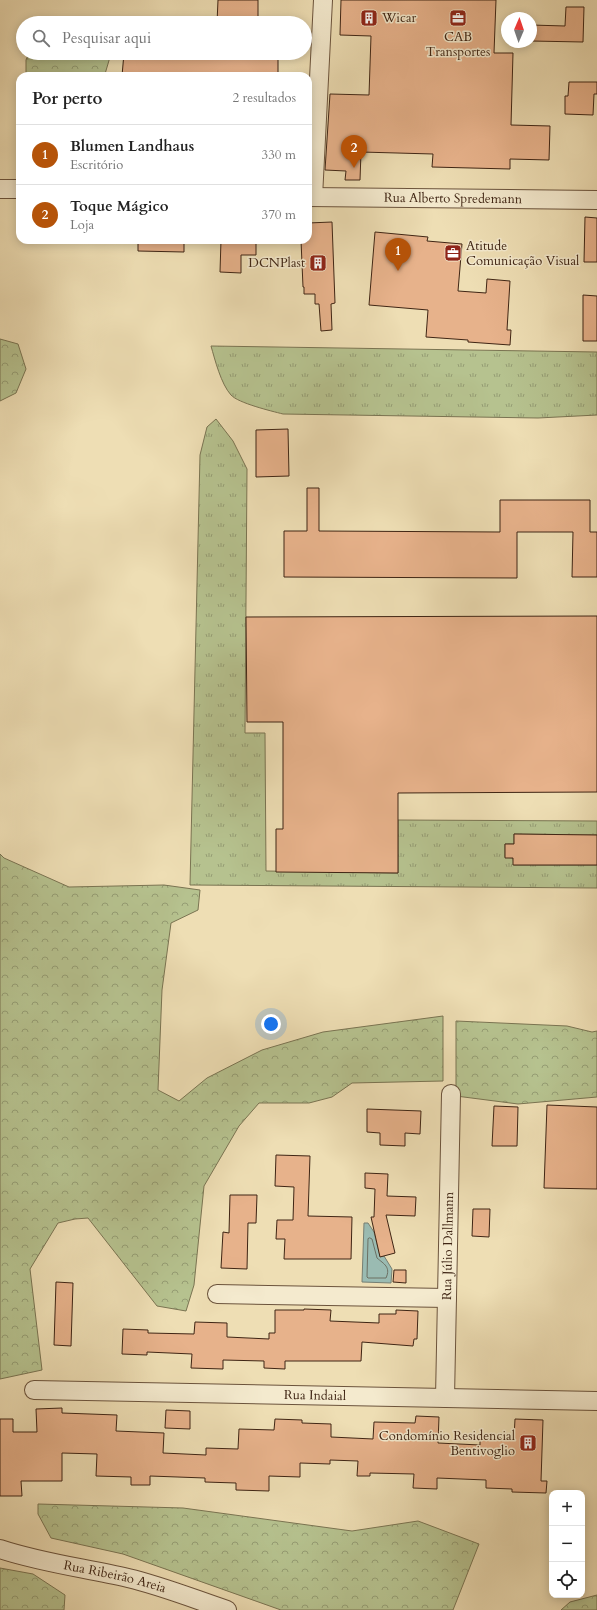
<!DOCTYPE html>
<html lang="pt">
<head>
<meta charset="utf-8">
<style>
	:root { --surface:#fff; --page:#f2f2f2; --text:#222; --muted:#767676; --line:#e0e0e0; --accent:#b45309 }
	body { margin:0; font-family:Cardo,serif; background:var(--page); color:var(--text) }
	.controls { position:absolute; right:12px; bottom:12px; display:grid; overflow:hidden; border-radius:8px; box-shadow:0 2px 10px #0003 }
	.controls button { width:36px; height:36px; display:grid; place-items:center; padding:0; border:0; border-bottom:1px solid var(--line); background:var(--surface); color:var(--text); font:20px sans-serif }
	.compass { position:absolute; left:501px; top:12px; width:36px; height:36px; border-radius:50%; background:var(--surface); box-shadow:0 2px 10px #0003; rotate:2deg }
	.you { position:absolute; left:271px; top:1024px; width:14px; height:14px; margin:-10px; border:3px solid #fff; border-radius:50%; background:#1a73e8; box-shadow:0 0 0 6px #1a73e833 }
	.badge { display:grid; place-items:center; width:26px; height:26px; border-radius:50%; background:var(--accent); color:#fff; font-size:13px; font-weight:700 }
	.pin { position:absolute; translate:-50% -33px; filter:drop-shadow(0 1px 2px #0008) }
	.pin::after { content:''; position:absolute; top:21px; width:14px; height:12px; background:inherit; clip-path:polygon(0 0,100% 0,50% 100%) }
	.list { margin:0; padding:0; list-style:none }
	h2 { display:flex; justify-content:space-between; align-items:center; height:52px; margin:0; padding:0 16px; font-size:17px }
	h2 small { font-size:13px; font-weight:400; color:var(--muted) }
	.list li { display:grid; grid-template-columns:26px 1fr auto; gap:12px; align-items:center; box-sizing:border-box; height:60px; padding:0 16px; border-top:1px solid var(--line) }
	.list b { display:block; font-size:15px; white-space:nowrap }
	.list p { margin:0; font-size:13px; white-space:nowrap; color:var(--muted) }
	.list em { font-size:13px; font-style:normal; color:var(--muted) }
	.icon { flex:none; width:22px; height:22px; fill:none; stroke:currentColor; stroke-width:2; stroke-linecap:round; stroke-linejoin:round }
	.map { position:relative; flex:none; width:597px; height:1610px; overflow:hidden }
	.search { position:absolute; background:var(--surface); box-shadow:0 2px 10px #0003; left:16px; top:16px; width:296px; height:44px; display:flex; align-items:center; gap:10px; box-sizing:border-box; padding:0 14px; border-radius:22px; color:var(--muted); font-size:15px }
	.panel { position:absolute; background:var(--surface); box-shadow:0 2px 10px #0003; left:16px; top:72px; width:296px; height:172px; border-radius:12px }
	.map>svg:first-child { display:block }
</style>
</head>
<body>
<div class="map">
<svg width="597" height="1610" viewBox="0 0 597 1610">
	<defs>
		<pattern id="grass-tufts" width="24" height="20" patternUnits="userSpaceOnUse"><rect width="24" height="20" fill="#b6c28f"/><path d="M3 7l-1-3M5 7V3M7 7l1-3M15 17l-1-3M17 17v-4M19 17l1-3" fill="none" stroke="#959d74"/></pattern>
		<pattern id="forest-crowns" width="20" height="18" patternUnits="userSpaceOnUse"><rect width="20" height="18" fill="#b6c28f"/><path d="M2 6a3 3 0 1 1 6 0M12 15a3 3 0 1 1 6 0" fill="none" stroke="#959d74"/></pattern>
	</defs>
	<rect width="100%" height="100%" fill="#eedeb4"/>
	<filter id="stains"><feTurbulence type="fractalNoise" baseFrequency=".005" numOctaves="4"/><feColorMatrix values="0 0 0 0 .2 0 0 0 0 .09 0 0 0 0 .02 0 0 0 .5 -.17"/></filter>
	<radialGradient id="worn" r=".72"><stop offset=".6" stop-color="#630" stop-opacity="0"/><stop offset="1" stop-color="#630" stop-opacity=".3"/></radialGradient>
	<g fill="url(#grass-tufts)" stroke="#7a7452">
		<path d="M211,346L597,352V415L538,418L283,414C271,411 238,403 231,395C221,384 215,360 211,346Z"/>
		<polygon points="216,419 233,441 247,469 245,733 265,733 266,871 398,873 398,820 597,821 597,835 514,834 514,844 505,844 505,857 513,858 514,865 597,865 597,888 190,885 200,455 207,427"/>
	</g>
	<g fill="url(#forest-crowns)" stroke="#7a7452">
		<polygon points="29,53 109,53 110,57 105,74 106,76 26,76 26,60"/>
		<polygon points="0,339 18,344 26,369 16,393 0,401"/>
		<polygon points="0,854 4,858 69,887 164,885 200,890 198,910 171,923 162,990 158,1090 179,1101 207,1078 262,1050 323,1032 443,1016 443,1081 352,1083 332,1097 309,1103 259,1103 239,1126 204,1186 194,1285 186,1311 157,1306 88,1218 75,1219 58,1223 30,1269 42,1370 0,1379"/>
		<polygon points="456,1021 567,1026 592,1032 597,1031 597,1097 518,1104 456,1096"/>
		<polygon points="38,1504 183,1508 352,1531 418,1521 479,1544 453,1610 281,1610 123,1554 51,1538 38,1514"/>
		<polygon points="0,1568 33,1574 65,1595 64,1610 0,1610"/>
		<polygon points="597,1595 597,1610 561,1610 570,1602"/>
	</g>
	<polygon fill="#9abbb2" stroke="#767f73" points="364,1223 368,1223 374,1232 380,1256 384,1256 392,1269 391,1283 362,1282"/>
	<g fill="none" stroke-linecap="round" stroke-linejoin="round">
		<path stroke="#6c7063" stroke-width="1" d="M370,1238L372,1239L377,1258C384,1264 391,1267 386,1278H368L367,1277L368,1239Z"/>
	</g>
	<g fill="#e7b28b" stroke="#3f2514">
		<polygon points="218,0 258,0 258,23 217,23"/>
		<polygon points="341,0 496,0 494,53 513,53 511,125 550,126 549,160 510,159 510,169 432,167 433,154 361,152 360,180 345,180 346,171 325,170 330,94 369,95 371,36 340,35"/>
		<polygon points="566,7 584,7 583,42 531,41 531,25 565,26"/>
		<polygon points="124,53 192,53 192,57 233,57 233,53 278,53 278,74 270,74 269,76 122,76"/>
		<polygon points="569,82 597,82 597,94 594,94 593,115 565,114 565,96 568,96"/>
		<polygon points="585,217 597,218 597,262 584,262"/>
		<polygon points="332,222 335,303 331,304 332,330 321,331 319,304 315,304 315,294 304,294 304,287 303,287 301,240 308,240 308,223"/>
		<polygon points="375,232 428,237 427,241 462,244 458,291 486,293 487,279 510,281 507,330 511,330 510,345 468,342 468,340 426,337 428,310 369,305"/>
		<polygon points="138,240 184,240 184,252 138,251"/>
		<polygon points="221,240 256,240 256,255 241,255 241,273 220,272"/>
		<polygon points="583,295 597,296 597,341 583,341"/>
		<polygon points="288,429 289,476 256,477 256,430"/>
		<polygon points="307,488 319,488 319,531 500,532 500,500 590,500 590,532 597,532 597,577 572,577 573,532 517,532 517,578 284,577 284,531 307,531"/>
		<polygon points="597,616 597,792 398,793 398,873 276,872 276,829 283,829 283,722 247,722 246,617"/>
		<polygon points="514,834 597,835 597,865 513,865 513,858 505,858 505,844 514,844"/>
		<polygon points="547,1105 597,1107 597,1189 544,1188"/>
		<polygon points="494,1106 518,1107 517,1146 492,1146"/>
		<polygon points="367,1109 421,1111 420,1134 405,1133 405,1146 380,1145 380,1133 367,1132"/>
		<polygon points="276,1155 310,1156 308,1216 352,1217 351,1259 284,1259 285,1239 276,1239 277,1220 293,1220 294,1187 275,1186"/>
		<polygon points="365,1173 388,1174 387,1196 416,1197 415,1216 386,1215 395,1253 380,1257 371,1217 374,1217 375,1189 365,1188"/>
		<polygon points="230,1195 257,1195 256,1223 248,1223 247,1269 221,1268 223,1232 229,1233"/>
		<polygon points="473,1209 490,1209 489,1237 472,1236"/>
		<polygon points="394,1270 406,1270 406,1283 393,1282"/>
		<polygon points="56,1282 73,1283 71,1346 54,1345"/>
		<polygon points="304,1309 331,1310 330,1321 379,1323 379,1314 396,1314 396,1310 418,1311 417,1339 414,1339 413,1346 362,1342 361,1361 285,1361 285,1369 264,1368 264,1361 223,1360 223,1369 191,1368 192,1354 147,1352 147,1355 122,1354 123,1329 148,1330 148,1333 194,1334 195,1322 227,1323 227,1337 269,1339 269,1333 275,1333 275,1310 304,1310"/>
		<polygon points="62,1408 62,1413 117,1415 116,1431 164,1433 163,1453 206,1455 206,1448 238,1449 239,1429 274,1430 275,1419 302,1420 302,1423 331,1424 331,1437 373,1439 374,1422 415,1423 416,1416 439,1417 438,1443 480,1445 480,1437 514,1438 515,1419 543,1420 541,1481 547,1481 546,1493 512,1492 512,1489 486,1488 486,1480 437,1478 437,1489 413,1488 414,1474 370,1473 370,1476 357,1476 358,1461 330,1460 330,1464 300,1463 300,1477 269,1476 269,1491 236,1490 236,1483 205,1482 205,1478 150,1476 150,1485 131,1485 131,1477 96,1476 97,1454 62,1453 62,1481 21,1481 22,1496 0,1496 0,1419 13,1419 13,1432 37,1432 36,1409"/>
		<polygon points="166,1410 190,1411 190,1429 165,1428"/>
	</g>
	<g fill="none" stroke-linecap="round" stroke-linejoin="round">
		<g stroke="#6b533c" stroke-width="20">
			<g id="minor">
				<polyline points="0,189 20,189"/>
				<path id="s1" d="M308,197L597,200"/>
				<polyline points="313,197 323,0"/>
				<polyline points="217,1294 447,1298"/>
				<path id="s2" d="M34,1390L597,1401"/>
				<path id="s3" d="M445,1398L451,1094"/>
				<path id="s4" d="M0,1549C42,1563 85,1568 128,1578C162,1586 194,1599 227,1610"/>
			</g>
		</g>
		<use href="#minor" stroke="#f4eace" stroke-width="18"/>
	</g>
	<defs>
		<g id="building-square" transform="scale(0.9)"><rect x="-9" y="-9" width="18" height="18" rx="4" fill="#8f2418" stroke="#f4eace"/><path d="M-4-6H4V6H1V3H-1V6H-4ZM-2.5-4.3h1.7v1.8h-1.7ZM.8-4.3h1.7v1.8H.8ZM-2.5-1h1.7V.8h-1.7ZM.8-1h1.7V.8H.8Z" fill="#fff"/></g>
		<g id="office-square" transform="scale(0.9)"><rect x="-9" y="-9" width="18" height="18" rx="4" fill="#8f2418" stroke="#f4eace"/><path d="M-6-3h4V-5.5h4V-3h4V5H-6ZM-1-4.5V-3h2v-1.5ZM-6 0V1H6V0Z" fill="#fff"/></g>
	</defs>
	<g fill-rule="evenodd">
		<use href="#building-square" x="369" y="18"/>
		<use href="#office-square" x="458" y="18"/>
		<use href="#office-square" x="453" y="253"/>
		<use href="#building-square" x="318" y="263"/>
		<use href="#building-square" x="528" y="1443"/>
	</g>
	<g text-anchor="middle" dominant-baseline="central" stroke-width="3" stroke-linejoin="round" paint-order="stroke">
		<g font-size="13" fill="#3f2514" stroke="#f4eace" text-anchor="start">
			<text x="382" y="18">Wicar</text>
			<text x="458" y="37" text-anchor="middle">CAB<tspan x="458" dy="15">Transportes</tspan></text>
			<text x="466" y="246">Atitude<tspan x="466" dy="15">Comunicação Visual</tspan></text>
			<text x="305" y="263" text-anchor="end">DCNPlast</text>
			<text x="515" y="1436" text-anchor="end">Condomínio Residencial<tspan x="515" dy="15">Bentivoglio</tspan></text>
		</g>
		<g font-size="13" fill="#3f2514" stroke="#f4eace">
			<text stroke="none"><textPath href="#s1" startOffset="145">Rua Alberto Spredemann</textPath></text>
			<text stroke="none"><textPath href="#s3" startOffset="152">Rua Júlio Dallmann</textPath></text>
			<text stroke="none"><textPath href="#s2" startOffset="281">Rua Indaial</textPath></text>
			<text stroke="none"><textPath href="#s4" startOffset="118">Rua Ribeirão Areia</textPath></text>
		</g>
	</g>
	<rect width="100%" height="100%" filter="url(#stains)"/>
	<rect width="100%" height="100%" fill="url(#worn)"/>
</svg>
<div class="controls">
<button>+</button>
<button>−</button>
<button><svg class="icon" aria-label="locate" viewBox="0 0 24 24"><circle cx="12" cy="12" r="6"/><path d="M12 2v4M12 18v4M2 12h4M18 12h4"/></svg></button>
</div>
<svg class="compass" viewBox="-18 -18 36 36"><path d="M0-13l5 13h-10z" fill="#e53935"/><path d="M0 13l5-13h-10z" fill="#767676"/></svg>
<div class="you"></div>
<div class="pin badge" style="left:398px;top:271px">1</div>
<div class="pin badge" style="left:354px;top:168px">2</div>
<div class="search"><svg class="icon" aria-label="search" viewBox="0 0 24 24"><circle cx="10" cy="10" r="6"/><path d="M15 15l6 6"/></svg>Pesquisar aqui</div>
<section class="panel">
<h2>Por perto<small>2 resultados</small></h2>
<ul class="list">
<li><span class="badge">1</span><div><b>Blumen Landhaus</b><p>Escritório</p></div><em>330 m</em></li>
<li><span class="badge">2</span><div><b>Toque Mágico</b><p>Loja</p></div><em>370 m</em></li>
</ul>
</section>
</div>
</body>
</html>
